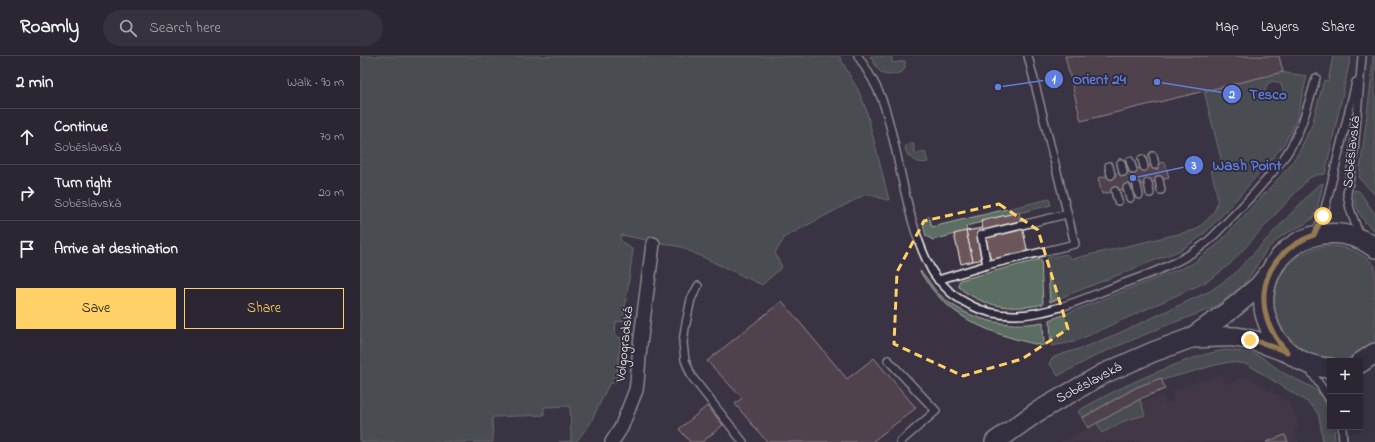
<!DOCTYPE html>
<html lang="en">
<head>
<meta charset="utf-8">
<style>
	:root { --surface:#2c2632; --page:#38323e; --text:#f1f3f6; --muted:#a6a5ac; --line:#48434d; --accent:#ffd166 }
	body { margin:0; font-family:"Indie Flower",sans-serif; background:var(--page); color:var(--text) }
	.controls { position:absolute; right:12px; bottom:12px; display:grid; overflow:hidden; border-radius:0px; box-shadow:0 2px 6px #0003 }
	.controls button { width:36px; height:36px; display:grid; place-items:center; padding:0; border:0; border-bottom:1px solid var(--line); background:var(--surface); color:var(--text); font:20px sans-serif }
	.stop { position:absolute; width:12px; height:12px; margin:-9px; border:3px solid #ffd166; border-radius:50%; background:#fff }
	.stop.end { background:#ffd166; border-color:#fff; box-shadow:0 1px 4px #0008 }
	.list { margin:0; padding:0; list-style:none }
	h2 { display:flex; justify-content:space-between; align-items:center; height:52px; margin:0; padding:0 16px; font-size:17px }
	h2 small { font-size:13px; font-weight:400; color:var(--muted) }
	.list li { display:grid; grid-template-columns:26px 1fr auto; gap:12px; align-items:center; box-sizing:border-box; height:56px; padding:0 16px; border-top:1px solid var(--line) }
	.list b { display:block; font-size:15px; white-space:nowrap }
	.list p { margin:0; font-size:13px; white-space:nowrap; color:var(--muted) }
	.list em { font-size:13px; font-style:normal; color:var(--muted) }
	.actions { display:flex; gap:8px; padding:12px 16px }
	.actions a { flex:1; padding:9px 0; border:1px solid var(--accent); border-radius:0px; text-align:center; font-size:14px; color:var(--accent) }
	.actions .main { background:var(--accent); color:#111 }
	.icon { flex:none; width:22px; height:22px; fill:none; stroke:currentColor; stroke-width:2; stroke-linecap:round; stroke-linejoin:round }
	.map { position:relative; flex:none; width:1015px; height:386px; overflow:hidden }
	header { display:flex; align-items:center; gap:24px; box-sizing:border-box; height:56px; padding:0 20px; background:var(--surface); border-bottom:1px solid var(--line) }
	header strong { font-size:19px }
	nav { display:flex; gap:22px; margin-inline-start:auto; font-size:14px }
	.search { width:280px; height:36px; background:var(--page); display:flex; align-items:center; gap:10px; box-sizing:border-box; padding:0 14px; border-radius:22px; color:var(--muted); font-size:15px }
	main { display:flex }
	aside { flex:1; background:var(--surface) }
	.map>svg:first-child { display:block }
</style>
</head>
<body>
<header>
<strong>Roamly</strong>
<div class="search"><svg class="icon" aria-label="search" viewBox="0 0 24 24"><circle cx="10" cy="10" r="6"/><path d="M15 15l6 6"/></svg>Search here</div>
<nav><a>Map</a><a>Layers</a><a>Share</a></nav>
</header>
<main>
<aside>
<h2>2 min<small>Walk · 90 m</small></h2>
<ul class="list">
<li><svg class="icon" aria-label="ahead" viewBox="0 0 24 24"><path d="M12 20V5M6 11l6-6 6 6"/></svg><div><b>Continue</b><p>Soběslavská</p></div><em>70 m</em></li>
<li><svg class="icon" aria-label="right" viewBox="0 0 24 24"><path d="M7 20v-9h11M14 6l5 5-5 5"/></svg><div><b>Turn right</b><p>Soběslavská</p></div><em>20 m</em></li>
<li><svg class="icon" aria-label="arrive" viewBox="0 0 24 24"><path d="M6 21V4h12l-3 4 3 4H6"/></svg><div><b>Arrive at destination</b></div></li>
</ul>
<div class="actions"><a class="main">Save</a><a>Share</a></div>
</aside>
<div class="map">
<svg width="1015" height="386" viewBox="0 0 1015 386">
	<rect width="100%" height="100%" fill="#3b3343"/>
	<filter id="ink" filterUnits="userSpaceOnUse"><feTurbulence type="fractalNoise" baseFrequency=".025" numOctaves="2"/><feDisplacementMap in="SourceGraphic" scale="8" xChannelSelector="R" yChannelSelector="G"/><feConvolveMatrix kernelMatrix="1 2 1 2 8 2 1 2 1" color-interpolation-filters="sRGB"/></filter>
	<g filter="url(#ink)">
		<polygon fill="#4a3e4a" points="862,318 866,328 887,320 931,348 940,373 934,375 938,386 700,386 781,346 803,339 806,348 814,345 811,335"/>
		<g fill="#5c6d64" stroke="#a8afa6" fill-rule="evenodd">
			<path d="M0,0H479L499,36L506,53L529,144C522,144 515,139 506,138L425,181L415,197L422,211L402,229L321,191L261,179L260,184L273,194L263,265L256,266L255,279L261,282L256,326L249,328L230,368L216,386H199L211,385L210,350L184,351V359L134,361L132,362L133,386H0Z"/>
			<path d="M510,0H531L533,7L545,5V12L542,16C521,23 520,17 510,0Z"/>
			<polygon points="973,0 991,0 965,118 956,119 949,122 870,208 859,217 846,226 714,286 691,290 690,264 832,208 859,187 929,111 939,96 952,69 964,24 968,25"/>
			<polygon points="1013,0 1015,0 1015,139 1003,126 999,123 1011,26"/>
			<path d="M920,16L947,20L937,62L932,74L922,91L866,155L843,179L821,194L690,246L687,202L706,198L712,203L835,174C864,152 859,146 851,114L863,111L844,35ZM913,25L921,28L923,34L921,40C915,46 908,44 905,36L907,28Z"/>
			<path d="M550,86L553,87L555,97L565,95L568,106C557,109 546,102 545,91Z"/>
			<polygon points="963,127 957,155 952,163 943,169 923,179 909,191 900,204 890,220 881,232 867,243 853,252 805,270 739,298 698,320 691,309 689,309 690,305 694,301 730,289 759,277 850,235 873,219 957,130"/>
			<path d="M994,134L999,135L1015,158V175C1001,166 994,150 994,134Z"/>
			<path d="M689,143L691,149L606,170L607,175L573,184L566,180C564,172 560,164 569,160L572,171Z"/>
			<path d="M968,190C986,190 1003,196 1015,210V286C1002,298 984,308 965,305C961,304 956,301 951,300C947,298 943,297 940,295C936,293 932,288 929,284C926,281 921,277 919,272C902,233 927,195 968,190Z"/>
			<path d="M681,203L683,248C659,254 631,252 610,239C605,236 600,233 598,229L600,224Z"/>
			<path d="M560,215C566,219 572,232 579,238C606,264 647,273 683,266L684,290C642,281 600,268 572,233C568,227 563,222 560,215Z"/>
			<path d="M866,294L892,297L903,302L925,318L952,331L958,336L970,355V371H974L975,386H963L960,366L958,358L953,351L947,346L887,308L870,306L856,309L777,331L722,362L718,355C747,338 776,324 807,312C827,304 845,297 866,294Z"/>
			<polygon points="780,343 785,359 764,365 742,377 737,367"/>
		</g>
		<g fill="#6c565a" stroke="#f4f1e8">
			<polygon points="705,0 919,0 923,16 721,65"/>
			<polygon points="805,106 809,122 742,138 738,122"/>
			<polygon points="659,156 668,198 631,206 630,202 613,205 606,175 623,172 621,165"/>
			<polygon points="606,175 613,205 601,208 594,178"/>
			<polygon points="422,245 487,323 514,302 556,352 512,386 407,386 375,348 382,342 347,305"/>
			<polygon points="801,322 805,333 782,342 728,372 722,362 777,331"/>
			<polygon points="347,350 363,369 342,386 330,386 319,373"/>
			<polygon points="925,379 928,386 906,386"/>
		</g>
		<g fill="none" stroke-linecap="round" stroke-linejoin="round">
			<g stroke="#f4f1e8" stroke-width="10">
				<g id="service">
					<path d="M498,0C509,17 519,33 525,52C541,104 546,168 572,215C576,222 583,229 589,235C595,241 603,245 610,249C659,274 712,247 759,229C787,219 818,208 842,190C852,183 860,173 869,164C887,146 904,127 920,107C940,82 947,52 956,22"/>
					<polyline points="793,100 795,109"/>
					<polyline points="782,103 784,111"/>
					<polyline points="770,105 773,114"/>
					<polyline points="761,107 763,116"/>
					<polyline points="749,110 751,119"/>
					<polyline points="799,124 801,134"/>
					<polyline points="788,127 790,137"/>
					<polyline points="777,130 779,139"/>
					<polyline points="767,132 770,142"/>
					<polyline points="755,135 758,145"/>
					<polyline points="955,178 963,160 968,141 996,26"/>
					<polyline points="1000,181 990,153 987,138 994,95 1002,0"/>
					<polyline points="627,209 715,188 668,0"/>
					<polyline points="578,224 627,209 621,179 707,158"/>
					<polyline points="338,230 331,243 325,272 323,287 325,304 332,321 383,386"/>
					<polyline points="528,304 576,355 540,386"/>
					<polyline points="948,311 970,344"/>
					<polyline points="982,371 983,386"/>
				</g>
			</g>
			<g stroke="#f4f1e8" stroke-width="16">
				<polyline id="minor" points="252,386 261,372 276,334 277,327 280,289 293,188"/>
			</g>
			<g stroke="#f4f1e8" stroke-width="22">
				<g id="secondary">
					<path d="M831,282C846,282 861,280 875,281C893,283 909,289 926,296"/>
					<polyline points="1000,307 1015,297"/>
					<path d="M970,312C951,311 935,304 922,290C915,283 910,274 907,264C902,251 903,236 908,222C924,178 978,164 1015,192"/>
					<polyline points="635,386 677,356 743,318 793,296 831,282 869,255 899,230 910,216"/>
				</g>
			</g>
			<use href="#service" stroke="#2f2a3d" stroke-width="7"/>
			<use href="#minor" stroke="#2f2a3d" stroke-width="13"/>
			<use href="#secondary" stroke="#2f2a3d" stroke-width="19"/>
		</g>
	</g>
	<g fill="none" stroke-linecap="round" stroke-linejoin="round" filter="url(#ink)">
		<path stroke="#ffd166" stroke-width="5" d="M890,284L903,287L927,296C888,254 899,199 954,179L963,160"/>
	</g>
	<path d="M0 0H1015V386H0ZM639,148L678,174L708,273L662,303L603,320L534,288L537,216L564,165Z" fill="#3b3343" fill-opacity=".55" fill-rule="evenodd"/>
	<path fill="none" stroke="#ffd166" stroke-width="3" stroke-dasharray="8 5" stroke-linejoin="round" d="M639,148L678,174L708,273L662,303L603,320L534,288L537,216L564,165Z"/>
	<g text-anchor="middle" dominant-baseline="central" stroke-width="3.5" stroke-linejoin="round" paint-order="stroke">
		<g font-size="14" fill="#f4f1e8" stroke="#2f2a3d">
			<text transform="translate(992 96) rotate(-84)">Soběslavská</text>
			<text transform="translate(265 288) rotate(-84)">Volgogradská</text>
			<text transform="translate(729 327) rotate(-28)">Soběslavská</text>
		</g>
	</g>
	<path fill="none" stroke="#5e7fdd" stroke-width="1.5" d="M638 31L694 23M797 26L872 38M773 122L834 109"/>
	<g fill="#5e7fdd" stroke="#2f2a3d" stroke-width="1.5">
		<circle cx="638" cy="31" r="4"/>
		<circle cx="797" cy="26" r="4"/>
		<circle cx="773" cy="122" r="4"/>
		<circle cx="694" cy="23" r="10"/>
		<circle cx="872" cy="38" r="10"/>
		<circle cx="834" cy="109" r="10"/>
	</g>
	<g font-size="12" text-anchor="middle" font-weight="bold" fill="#fff">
		<text x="694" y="27">1</text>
		<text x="872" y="42">2</text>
		<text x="834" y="113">3</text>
	</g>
	<g font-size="15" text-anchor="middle" font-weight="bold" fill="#5e7fdd" stroke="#2f2a3d" stroke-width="3.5" stroke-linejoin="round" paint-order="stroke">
		<text x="739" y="28">Orient 24</text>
		<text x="908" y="43">Tesco</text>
		<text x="887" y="114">Wash Point</text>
	</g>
</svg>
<div class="controls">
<button>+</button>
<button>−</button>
</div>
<div class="stop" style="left:963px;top:160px"></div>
<div class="stop end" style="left:890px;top:284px"></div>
</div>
</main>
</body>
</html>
